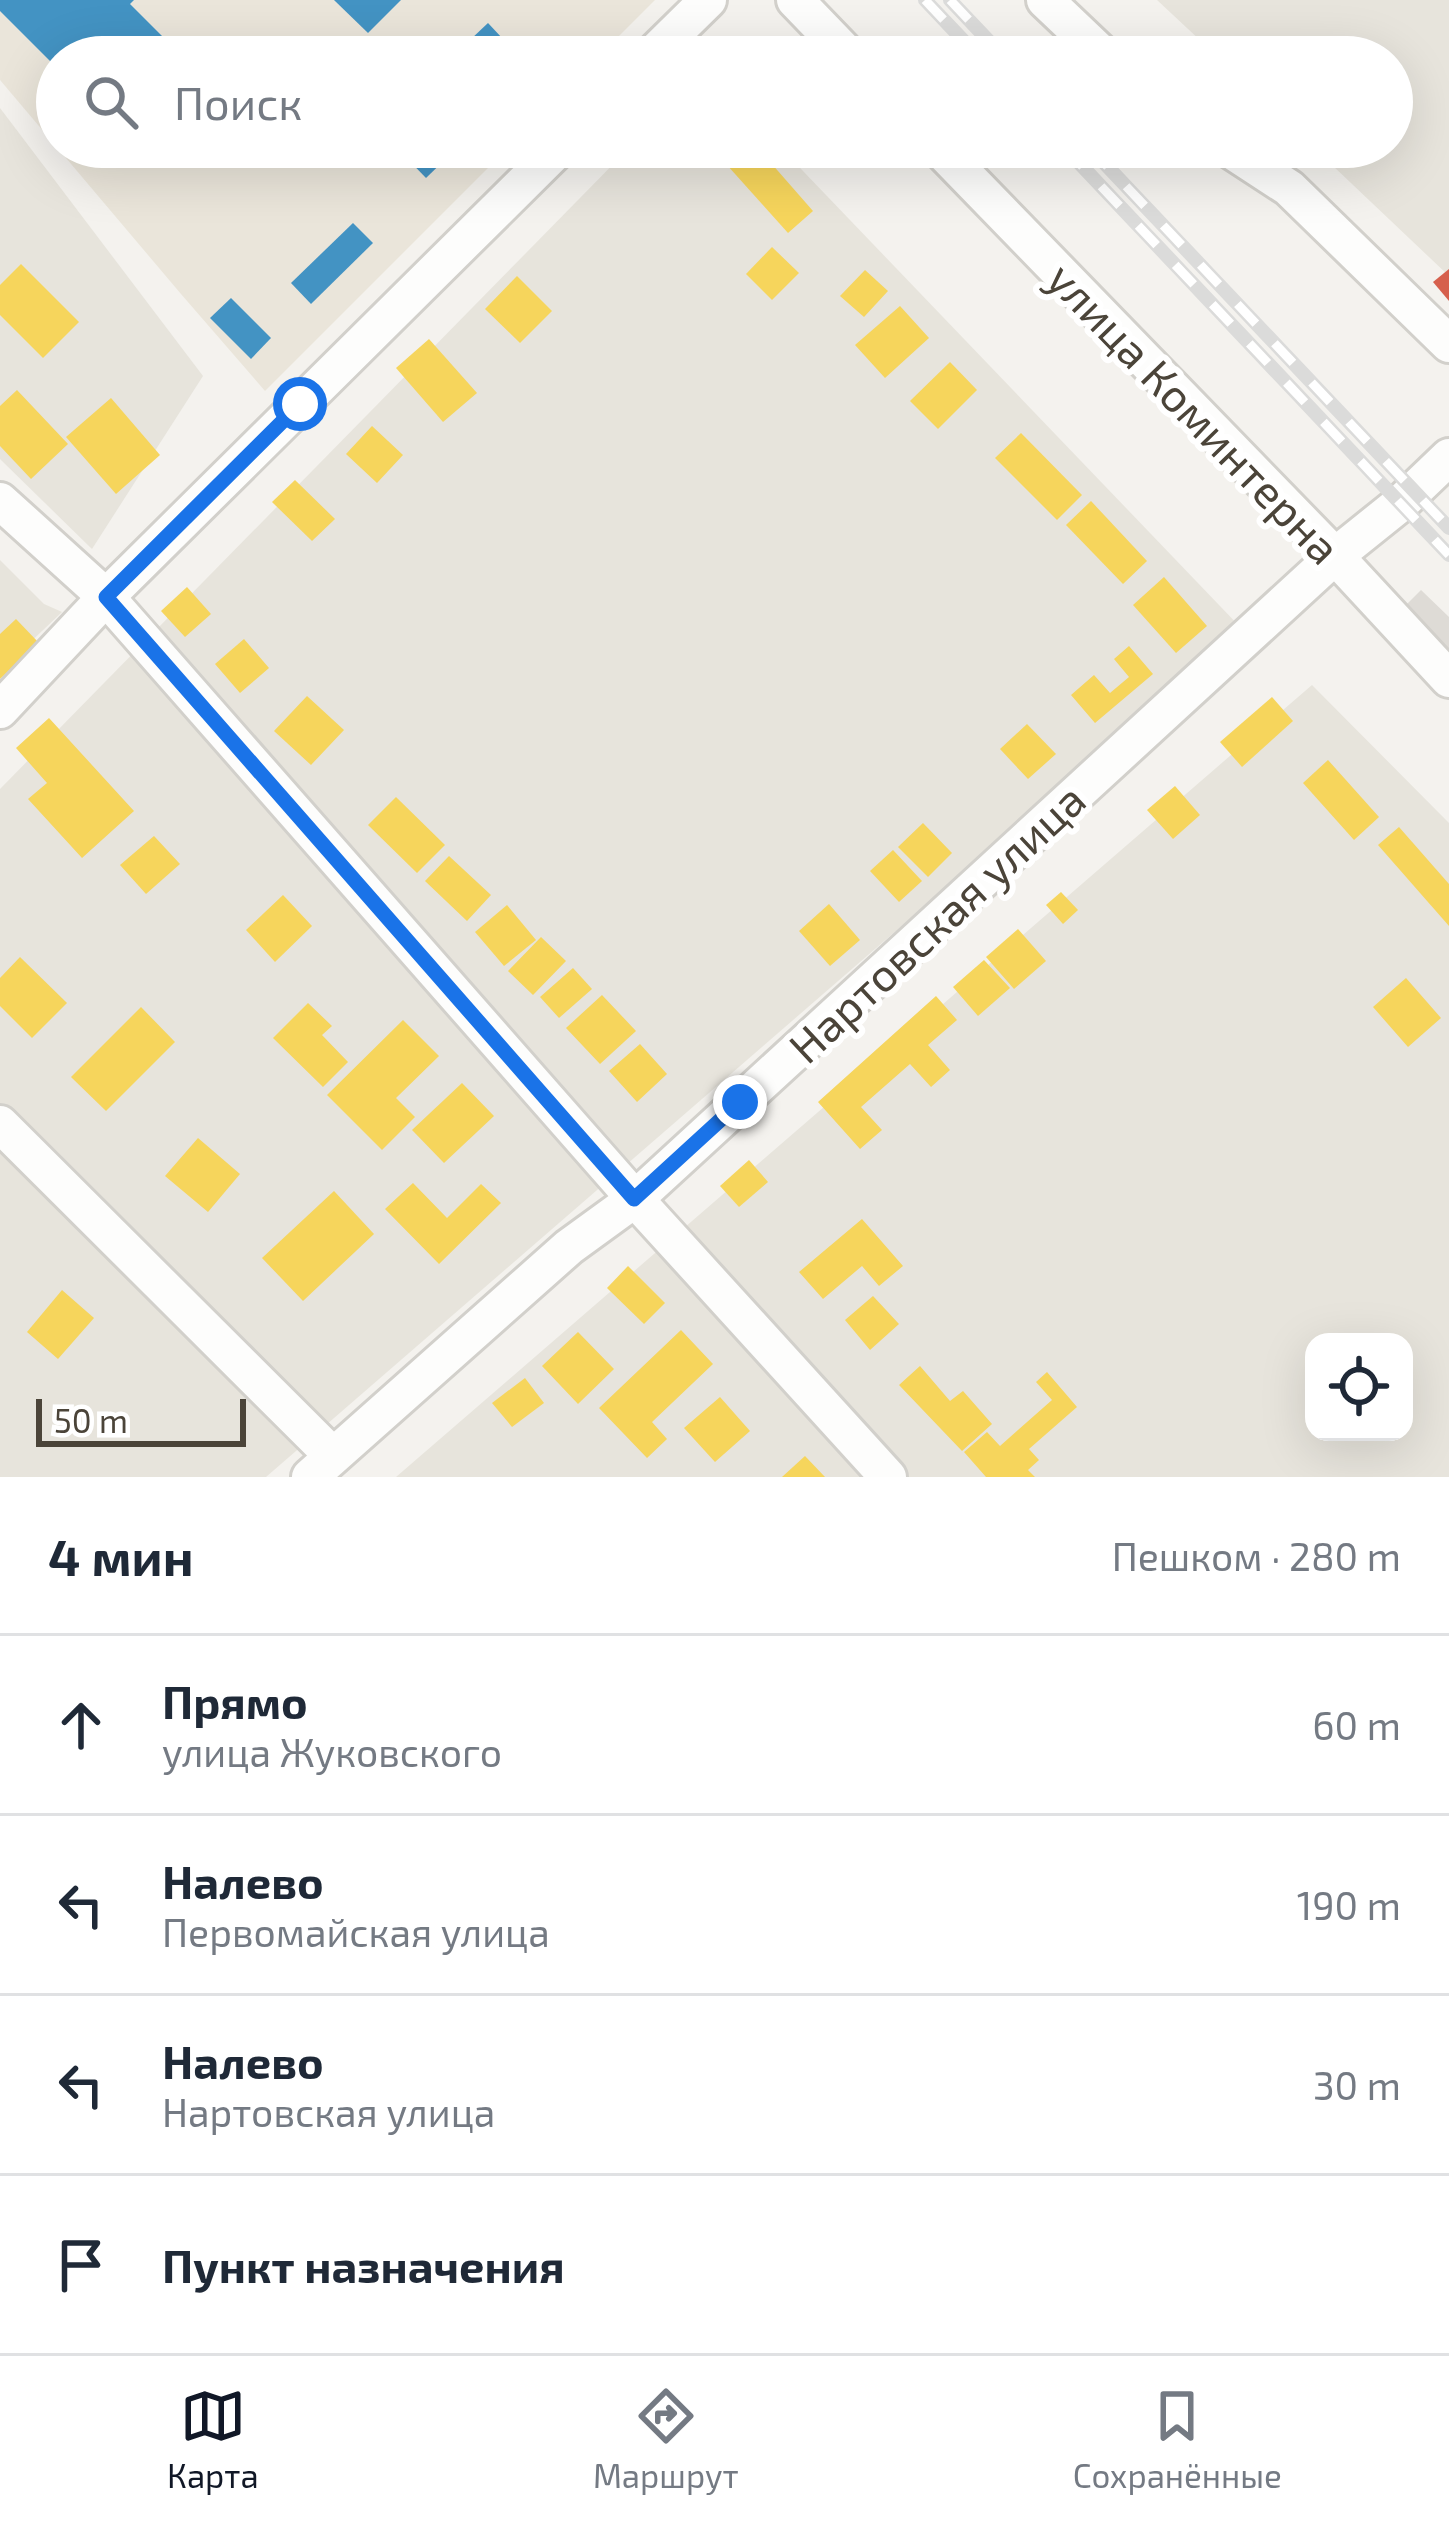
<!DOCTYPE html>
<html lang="ru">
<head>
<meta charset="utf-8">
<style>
	:root { --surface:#fff; --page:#f2f2f3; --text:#1f2937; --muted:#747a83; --line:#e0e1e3; --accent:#111827 }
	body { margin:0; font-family:"Exo 2",sans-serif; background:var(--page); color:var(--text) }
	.controls { position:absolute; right:36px; bottom:36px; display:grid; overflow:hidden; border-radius:24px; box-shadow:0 12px 48px #0002 }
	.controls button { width:108px; height:108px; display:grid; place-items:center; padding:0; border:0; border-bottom:3px solid var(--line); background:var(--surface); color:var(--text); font:60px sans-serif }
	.scale { position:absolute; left:36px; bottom:30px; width:210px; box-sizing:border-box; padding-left:12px; border:6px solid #4b4439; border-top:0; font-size:33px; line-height:42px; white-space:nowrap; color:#4b4439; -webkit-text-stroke:9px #fff; paint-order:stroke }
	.stop { position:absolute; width:36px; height:36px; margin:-27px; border:9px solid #1a73e8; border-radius:50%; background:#fff }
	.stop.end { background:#1a73e8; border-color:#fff; box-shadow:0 3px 12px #0008 }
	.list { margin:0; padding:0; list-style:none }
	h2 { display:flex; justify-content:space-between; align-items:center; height:156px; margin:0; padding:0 48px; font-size:51px }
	h2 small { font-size:39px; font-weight:400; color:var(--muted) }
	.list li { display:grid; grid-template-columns:78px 1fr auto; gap:36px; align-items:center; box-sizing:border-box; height:180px; padding:0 48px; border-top:3px solid var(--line) }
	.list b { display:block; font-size:45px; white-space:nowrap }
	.list p { margin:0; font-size:39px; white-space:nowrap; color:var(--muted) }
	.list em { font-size:39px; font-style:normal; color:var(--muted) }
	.icon { flex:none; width:66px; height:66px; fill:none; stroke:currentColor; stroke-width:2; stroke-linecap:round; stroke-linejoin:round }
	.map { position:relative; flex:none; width:1449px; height:1477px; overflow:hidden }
	.search { position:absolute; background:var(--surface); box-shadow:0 12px 48px #0002; left:36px; right:36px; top:36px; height:132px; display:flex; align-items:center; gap:30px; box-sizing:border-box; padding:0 42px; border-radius:66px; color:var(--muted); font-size:45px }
	.sheet { height:876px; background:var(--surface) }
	nav { display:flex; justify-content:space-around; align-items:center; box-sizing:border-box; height:168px; border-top:3px solid var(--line); background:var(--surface); font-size:33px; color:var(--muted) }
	nav a { display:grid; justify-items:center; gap:6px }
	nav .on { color:var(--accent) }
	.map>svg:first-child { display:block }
</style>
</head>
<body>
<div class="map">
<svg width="1449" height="1477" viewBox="0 0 1449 1477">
	<rect width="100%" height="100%" fill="#f4f2ee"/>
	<g fill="#e7e4dc" fill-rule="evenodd">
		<polygon points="1157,0 1449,0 1449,276 1313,147 1392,147 1392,57 1218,57"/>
		<polygon points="0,108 203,376 92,549 0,459"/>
		<polygon points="630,147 780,147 1243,630 266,1477 0,1477 0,789"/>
		<polygon points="0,560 44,604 62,612 0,671"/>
		<path d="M1312,685L1449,823V1477H396ZM1314,1342H1404V1432H1314Z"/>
	</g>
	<polygon fill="#eae5da" points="0,0 655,0 598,57 57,57 57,147 509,147 265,391 181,294 0,80"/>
	<g fill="#f6d55c">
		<polygon points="747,147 757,147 813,211 788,233 727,165"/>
		<polygon points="772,247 799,273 772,300 746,274"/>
		<polygon points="21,264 79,322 43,358 0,315 0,285"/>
		<polygon points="865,270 888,291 864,317 840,296"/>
		<polygon points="517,276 552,311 520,343 485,309"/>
		<polygon points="900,306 929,338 885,378 855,345"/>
		<polygon points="429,339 477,393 443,422 396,368"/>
		<polygon points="950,362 977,390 938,429 910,401"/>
		<polygon points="17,390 68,444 31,479 0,446 0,406"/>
		<polygon points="111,398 160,455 116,494 66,437"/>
		<polygon points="372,426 403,455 377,483 346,454"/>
		<polygon points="1021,433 1082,495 1057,520 995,458"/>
		<polygon points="295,480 335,519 312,541 272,502"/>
		<polygon points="1091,501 1147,561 1123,584 1066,525"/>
		<polygon points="1164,577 1207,626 1176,653 1133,605"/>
		<polygon points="187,587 211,614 185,637 161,611"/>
		<polygon points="16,619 39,643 0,679 0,634"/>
		<polygon points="244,639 269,668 240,693 215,664"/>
		<polygon points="1129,646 1153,674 1095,723 1071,695 1094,675 1110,693 1129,677 1114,659"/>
		<polygon points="307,696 344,730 311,765 274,731"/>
		<polygon points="1272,697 1293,721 1242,767 1220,742"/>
		<polygon points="49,718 134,811 82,858 28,799 47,783 16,748"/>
		<polygon points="1027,724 1056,754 1028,779 1000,749"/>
		<polygon points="1328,760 1379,817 1354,840 1303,783"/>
		<polygon points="1175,786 1200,815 1173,839 1147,810"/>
		<polygon points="396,797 445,845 417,873 368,825"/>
		<polygon points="923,823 952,853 928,877 898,847"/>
		<polygon points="1399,827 1449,884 1449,926 1378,845"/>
		<polygon points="154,836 180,864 146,894 120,865"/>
		<polygon points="893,850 922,881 899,902 870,871"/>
		<polygon points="449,856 491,895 467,921 425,881"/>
		<polygon points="1061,892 1078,910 1063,924 1046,905"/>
		<polygon points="283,895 312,926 275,962 246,930"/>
		<polygon points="829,904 860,940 830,966 799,931"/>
		<polygon points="507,905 536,940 504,966 475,932"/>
		<polygon points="1018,929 1046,961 1014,989 986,957"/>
		<polygon points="541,937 566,961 533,995 508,971"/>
		<polygon points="20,957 67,1003 32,1038 0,1006 0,978"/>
		<polygon points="984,960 1010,988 978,1016 953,987"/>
		<polygon points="573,968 592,989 559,1018 540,997"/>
		<polygon points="1406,978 1441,1018 1408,1047 1373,1007"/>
		<polygon points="602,995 636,1031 600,1064 566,1028"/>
		<polygon points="936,996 957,1020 928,1045 950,1070 931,1087 910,1064 861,1107 882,1130 860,1149 818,1102"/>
		<polygon points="308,1003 332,1026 322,1035 348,1062 323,1087 273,1038"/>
		<polygon points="141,1007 175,1042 106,1111 71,1077"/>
		<polygon points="403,1020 439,1056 396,1098 415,1117 382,1150 327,1095"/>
		<polygon points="640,1044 667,1074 637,1102 609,1071"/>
		<polygon points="462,1083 494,1116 444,1163 412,1130"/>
		<polygon points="198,1138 240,1174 208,1212 165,1176"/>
		<polygon points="749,1160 768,1182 739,1207 720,1186"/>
		<polygon points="413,1183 447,1218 481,1184 501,1203 439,1264 385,1209"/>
		<polygon points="334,1191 374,1234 303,1301 262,1258"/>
		<polygon points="862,1219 903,1266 879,1286 862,1266 823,1299 799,1272"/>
		<polygon points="628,1266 665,1303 644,1324 607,1288"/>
		<polygon points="62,1290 94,1318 58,1359 27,1332"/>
		<polygon points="873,1296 899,1324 870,1350 845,1320"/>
		<polygon points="681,1330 713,1364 652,1422 667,1439 647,1458 599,1408"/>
		<polygon points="578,1332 614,1369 578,1404 542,1366"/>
		<polygon points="920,1366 950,1401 963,1391 992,1424 962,1451 899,1385"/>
		<polygon points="1047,1372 1077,1407 1029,1449 1039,1460 1028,1470 1035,1477 986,1477 964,1452 987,1432 1000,1446 1052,1400 1036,1382"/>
		<polygon points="525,1378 544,1403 512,1427 492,1403"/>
		<polygon points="720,1397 750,1431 715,1462 684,1428"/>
		<polygon points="805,1456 825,1477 782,1477"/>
	</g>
	<polygon fill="#d6604d" points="1449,269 1449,301 1433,282"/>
	<g fill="#4393c3">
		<polygon points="0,0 134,0 130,4 183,57 57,57 57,68 0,11"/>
		<polygon points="334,0 401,0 368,33"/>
		<polygon points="488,23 520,57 452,57"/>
		<polygon points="396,147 458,147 426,178"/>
		<polygon points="353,223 373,243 311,304 291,283"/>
		<polygon points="231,298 271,338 251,359 210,318"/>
	</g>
	<polygon fill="#dedbd6" points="1421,590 1449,617 1449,653 1403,608"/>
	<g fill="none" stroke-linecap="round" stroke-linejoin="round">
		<g stroke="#d2d0cb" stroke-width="42">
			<g id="minor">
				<polyline points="795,0 850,57"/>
				<polyline points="1045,0 1105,57"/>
				<polyline points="650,57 708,0"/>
				<polyline points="938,147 1335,556 1449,679"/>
				<polyline points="1226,147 1289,188 1449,344"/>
				<polyline points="0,501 106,597 635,1199 888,1477"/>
				<polyline points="0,710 106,597 560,147"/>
				<polyline points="0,1124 333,1456"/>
				<polyline points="310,1477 569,1247 635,1199 1335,556 1401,503 1449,457"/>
			</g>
		</g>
		<use href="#minor" stroke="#fdfdfc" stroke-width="36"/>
		<g stroke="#dbdbda" stroke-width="14">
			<g id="rail">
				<polyline points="925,0 979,57"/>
				<polyline points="950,0 1004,57"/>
				<polyline points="1064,147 1449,555"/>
				<polyline points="1089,147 1449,528"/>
			</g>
		</g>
		<use href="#rail" stroke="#fff" stroke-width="9" stroke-dasharray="27" stroke-linecap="butt"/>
	</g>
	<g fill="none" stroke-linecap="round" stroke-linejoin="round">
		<polyline stroke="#1a73e8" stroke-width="15" points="300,404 106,597 634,1199 740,1102"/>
	</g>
	<g text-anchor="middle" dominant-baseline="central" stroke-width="12" stroke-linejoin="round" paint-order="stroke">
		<g font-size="45" fill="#4b4439" stroke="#fff">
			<text transform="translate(1195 412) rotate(46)">улица Коминтерна</text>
			<text transform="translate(936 922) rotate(-43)">Нартовская улица</text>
		</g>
	</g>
</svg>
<div class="controls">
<button><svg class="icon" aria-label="locate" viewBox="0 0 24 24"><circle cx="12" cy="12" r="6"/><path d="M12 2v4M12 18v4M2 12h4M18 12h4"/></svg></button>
</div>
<div class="scale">50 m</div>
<div class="stop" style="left:300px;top:404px"></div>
<div class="stop end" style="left:740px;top:1102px"></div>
<div class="search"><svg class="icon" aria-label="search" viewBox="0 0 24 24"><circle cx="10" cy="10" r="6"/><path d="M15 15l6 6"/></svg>Поиск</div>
</div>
<section class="sheet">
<h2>4 мин<small>Пешком · 280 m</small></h2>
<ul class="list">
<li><svg class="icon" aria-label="ahead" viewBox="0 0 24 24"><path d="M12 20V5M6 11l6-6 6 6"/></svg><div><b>Прямо</b><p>улица Жуковского</p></div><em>60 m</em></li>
<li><svg class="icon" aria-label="left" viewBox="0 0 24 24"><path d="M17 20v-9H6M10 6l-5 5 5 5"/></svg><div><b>Налево</b><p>Первомайская улица</p></div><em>190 m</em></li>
<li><svg class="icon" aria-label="left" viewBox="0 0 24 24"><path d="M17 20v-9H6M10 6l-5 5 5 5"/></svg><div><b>Налево</b><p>Нартовская улица</p></div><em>30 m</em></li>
<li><svg class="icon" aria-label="arrive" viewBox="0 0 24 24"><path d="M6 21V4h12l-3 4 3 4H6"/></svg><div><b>Пункт назначения</b></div></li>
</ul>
</section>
<nav>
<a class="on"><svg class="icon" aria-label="map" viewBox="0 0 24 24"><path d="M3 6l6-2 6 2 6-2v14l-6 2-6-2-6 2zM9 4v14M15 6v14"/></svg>Карта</a>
<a><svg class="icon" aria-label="directions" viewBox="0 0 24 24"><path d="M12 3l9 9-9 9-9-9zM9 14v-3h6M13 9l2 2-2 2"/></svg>Маршрут</a>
<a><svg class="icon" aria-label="saved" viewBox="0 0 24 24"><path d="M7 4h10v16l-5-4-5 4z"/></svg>Сохранённые</a>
</nav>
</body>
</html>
